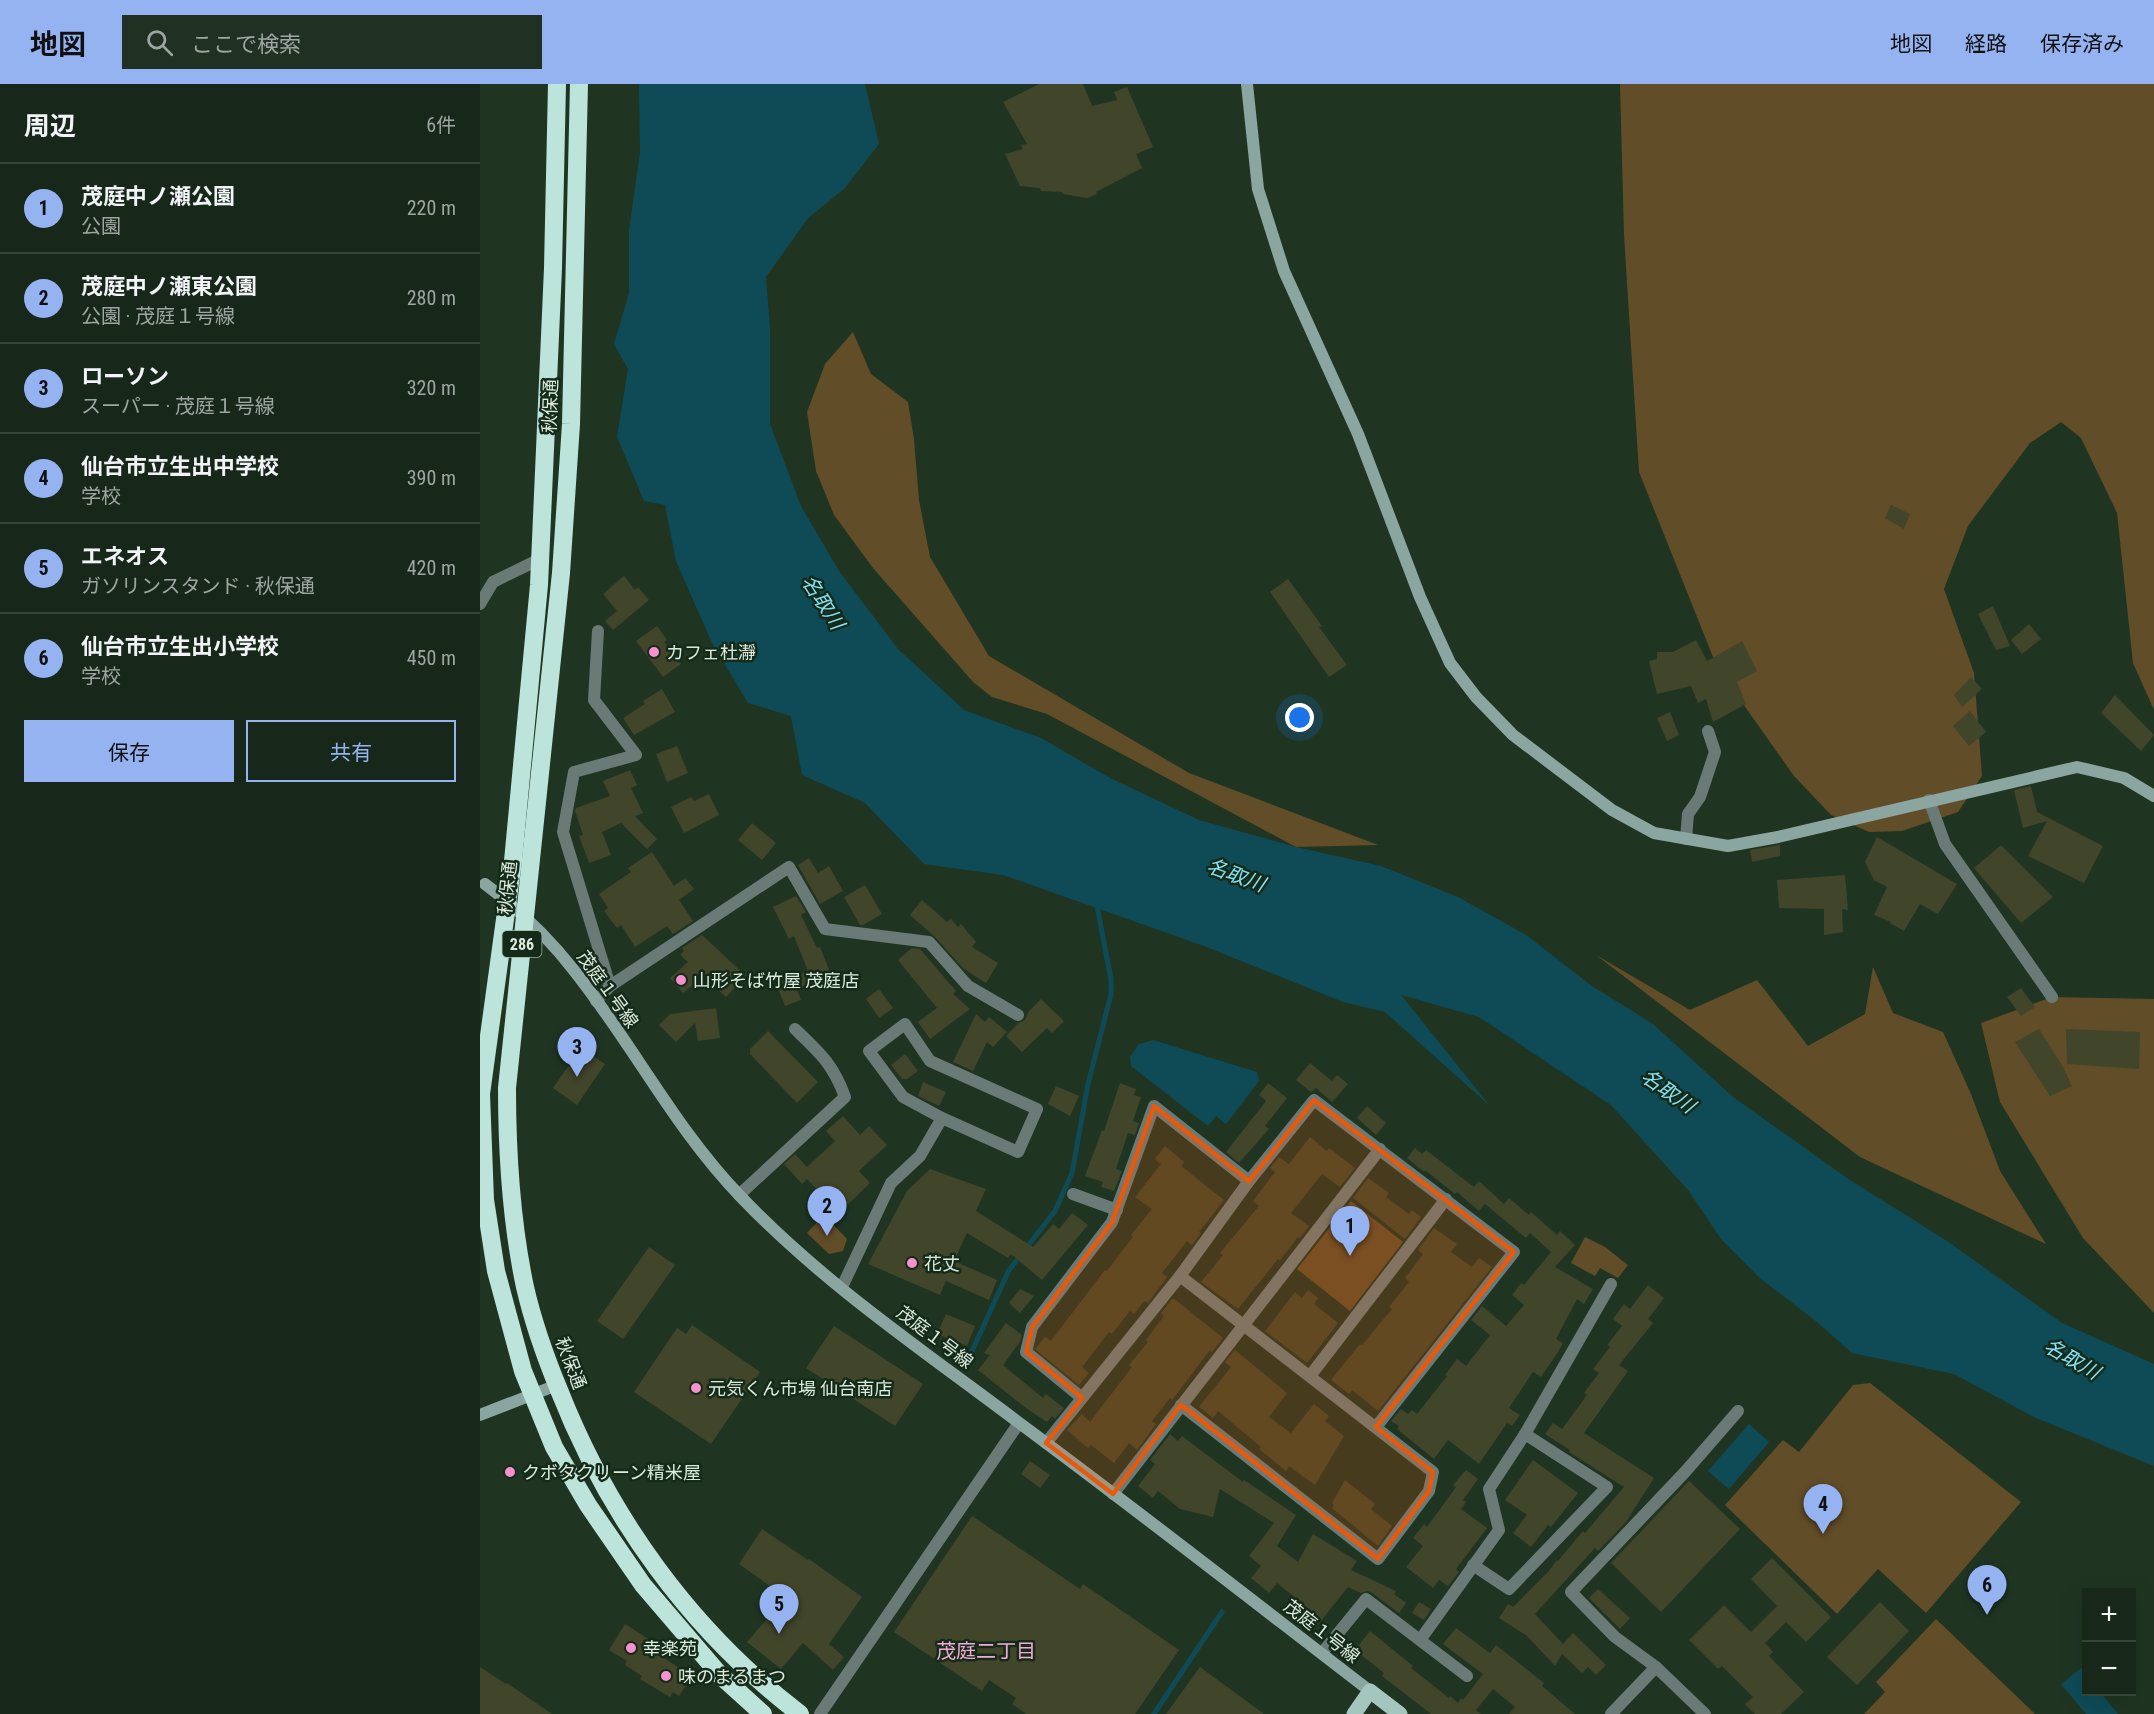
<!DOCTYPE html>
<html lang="ja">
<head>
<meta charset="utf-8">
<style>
	:root { --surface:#17281a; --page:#203023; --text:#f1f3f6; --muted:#9ea6a2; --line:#364439; --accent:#95b2f1 }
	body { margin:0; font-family:"Roboto Condensed","Noto Sans JP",sans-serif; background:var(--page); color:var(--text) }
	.controls { position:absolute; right:18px; bottom:18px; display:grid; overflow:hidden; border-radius:0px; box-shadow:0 6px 24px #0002 }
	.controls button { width:54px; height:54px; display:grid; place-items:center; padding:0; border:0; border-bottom:2px solid var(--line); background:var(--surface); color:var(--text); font:30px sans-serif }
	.you { position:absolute; left:820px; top:634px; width:21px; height:21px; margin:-15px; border:4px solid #fff; border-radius:50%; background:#1a73e8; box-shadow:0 0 0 9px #1a73e833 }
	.badge { display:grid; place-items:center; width:39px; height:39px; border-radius:50%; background:var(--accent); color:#111; font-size:20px; font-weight:700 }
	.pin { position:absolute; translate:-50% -50px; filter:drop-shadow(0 2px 3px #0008) }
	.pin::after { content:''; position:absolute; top:32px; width:21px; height:18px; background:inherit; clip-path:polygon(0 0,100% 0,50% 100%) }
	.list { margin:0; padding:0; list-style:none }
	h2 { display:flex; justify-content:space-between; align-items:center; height:78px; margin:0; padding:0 24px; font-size:26px }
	h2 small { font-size:20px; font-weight:400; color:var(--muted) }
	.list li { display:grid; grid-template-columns:39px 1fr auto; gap:18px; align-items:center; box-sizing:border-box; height:90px; padding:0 24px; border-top:2px solid var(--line) }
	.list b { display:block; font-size:22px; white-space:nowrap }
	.list p { margin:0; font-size:20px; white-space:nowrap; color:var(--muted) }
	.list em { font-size:20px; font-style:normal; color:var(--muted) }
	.actions { display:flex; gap:12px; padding:18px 24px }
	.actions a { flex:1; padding:14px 0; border:2px solid var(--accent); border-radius:0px; text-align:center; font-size:21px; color:var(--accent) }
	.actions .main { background:var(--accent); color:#111 }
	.icon { flex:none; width:33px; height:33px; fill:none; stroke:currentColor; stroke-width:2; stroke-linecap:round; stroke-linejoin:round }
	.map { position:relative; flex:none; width:1674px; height:1630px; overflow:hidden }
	header { display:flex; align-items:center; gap:36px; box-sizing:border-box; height:84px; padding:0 30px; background:var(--accent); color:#111 }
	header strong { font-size:28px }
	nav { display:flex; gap:33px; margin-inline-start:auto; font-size:21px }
	.search { width:420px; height:54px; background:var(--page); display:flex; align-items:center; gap:15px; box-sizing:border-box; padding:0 21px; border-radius:0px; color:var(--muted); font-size:22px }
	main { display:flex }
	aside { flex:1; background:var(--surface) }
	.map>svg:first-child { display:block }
</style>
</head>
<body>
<header>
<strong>地図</strong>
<div class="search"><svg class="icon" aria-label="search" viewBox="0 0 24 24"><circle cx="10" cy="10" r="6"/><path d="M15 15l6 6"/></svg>ここで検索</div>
<nav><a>地図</a><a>経路</a><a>保存済み</a></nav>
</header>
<main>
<aside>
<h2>周辺<small>6件</small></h2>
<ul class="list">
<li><span class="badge">1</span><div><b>茂庭中ノ瀬公園</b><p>公園</p></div><em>220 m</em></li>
<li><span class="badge">2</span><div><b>茂庭中ノ瀬東公園</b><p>公園 · 茂庭１号線</p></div><em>280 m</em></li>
<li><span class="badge">3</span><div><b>ローソン</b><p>スーパー · 茂庭１号線</p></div><em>320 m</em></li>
<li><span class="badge">4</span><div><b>仙台市立生出中学校</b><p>学校</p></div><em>390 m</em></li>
<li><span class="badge">5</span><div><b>エネオス</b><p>ガソリンスタンド · 秋保通</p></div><em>420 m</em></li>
<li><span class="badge">6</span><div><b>仙台市立生出小学校</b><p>学校</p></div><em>450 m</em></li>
</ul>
<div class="actions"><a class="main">保存</a><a>共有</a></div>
</aside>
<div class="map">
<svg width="1674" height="1630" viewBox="0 0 1674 1630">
	<rect width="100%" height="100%" fill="#1f3522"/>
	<g fill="#614d28">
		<polygon points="1140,0 1674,0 1674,626 1653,579 1637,429 1601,354 1581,338 1550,359 1488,442 1464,505 1494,589 1502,692 1478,728 1422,747 1389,748 1351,731 1314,692 1237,583 1159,388 1144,151"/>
		<polygon points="373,248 391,290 428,318 434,355 439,416 450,473 509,572 709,689 898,761 816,763 567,630 512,613 493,598 393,484 354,431 336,387 327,328 345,280"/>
		<polygon points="1116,871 1210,926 1277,896 1328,962 1385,930 1393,883 1413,929 1463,948 1491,1010 1520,1087 1566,1160 1380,1073"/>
		<polygon points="1572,913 1674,915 1674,1229 1603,1154 1520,1018 1501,939"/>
		<polygon points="871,1117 923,1158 870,1227 817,1185"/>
		<polygon points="344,1131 367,1155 363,1167 349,1170 327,1149"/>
		<polygon points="1105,1153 1125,1163 1148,1181 1138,1194 1120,1184 1115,1192 1091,1179"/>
		<polygon points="1390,1299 1541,1418 1446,1529 1398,1485 1357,1530 1245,1421 1303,1356 1319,1368 1373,1301"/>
		<polygon points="1456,1535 1555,1630 1384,1630 1405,1608 1396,1598"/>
	</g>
	<g fill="#0f4b57">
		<polygon points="159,0 385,0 399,60 364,105 328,134 286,193 290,244 290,340 321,422 359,487 418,565 484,626 561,654 630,694 719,736 816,763 901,782 978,813 1046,851 1112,902 1173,940 1253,1013 1367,1094 1467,1157 1582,1239 1674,1280 1674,1382 1556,1334 1474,1290 1372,1269 1337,1238 1281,1195 1241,1155 1208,1106 1131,1021 999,933 921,911 1010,1022 905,928 863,918 724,862 523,791 444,780 385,719 322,691 311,632 268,619 232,559 196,477 185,421 164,417 137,353 148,285 134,260 149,209 149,146 160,68"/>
		<polygon points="673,956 777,988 779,997 746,1040 736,1032 728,1042 651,982 650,973 659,960"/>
		<polygon points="1269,1340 1289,1358 1249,1405 1228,1387"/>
		<polygon points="1601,1584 1606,1591 1606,1608 1620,1608 1638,1630 1606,1630 1581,1600"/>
	</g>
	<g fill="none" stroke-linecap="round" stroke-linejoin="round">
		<g stroke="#0f4b57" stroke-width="5">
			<polyline points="488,1276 529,1186 575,1127 592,1089 608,1000 631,910 631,895 616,817"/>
			<polyline points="674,1630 742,1528"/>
		</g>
	</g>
	<g fill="#414529">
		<polygon points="559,0 603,0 612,22 637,16 634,8 647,3 673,63 656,70 662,84 616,108 617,110 607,114 583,110 582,108 561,107 560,104 540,102 525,70 543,65 541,61 547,60 523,18"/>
		<polygon points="1411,421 1430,430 1424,445 1405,434"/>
		<polygon points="144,492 155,506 158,503 169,516 133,546 125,537 137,527 123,510"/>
		<polygon points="808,495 842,542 839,543 867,581 849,593 790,508"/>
		<polygon points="1513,522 1530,562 1516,566 1498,530"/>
		<polygon points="1549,540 1561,555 1542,570 1531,556"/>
		<polygon points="177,542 187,556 184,558 201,580 183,593 156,557"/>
		<polygon points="1216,556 1227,577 1262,557 1277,587 1257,598 1266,620 1233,638 1226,615 1218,619 1211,602 1177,610 1169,577 1177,575 1177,568 1193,568"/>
		<polygon points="1491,593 1502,605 1482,623 1474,611"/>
		<polygon points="182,605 195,628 154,651 143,634 165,620 163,617"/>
		<polygon points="1635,611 1674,651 1661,667 1621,629"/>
		<polygon points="1490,627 1506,648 1489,662 1473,642"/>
		<polygon points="1190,628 1199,651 1187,657 1177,634"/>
		<polygon points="197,662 208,689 187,698 176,670"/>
		<polygon points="150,686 157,701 151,704 163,729 155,732 177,755 167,765 141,739 122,748 131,771 109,779 99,752 103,751 95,727 96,724 130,712 123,697"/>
		<polygon points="1551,702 1557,728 1623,762 1604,799 1548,772 1567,737 1543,744 1534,706"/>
		<polygon points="229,710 239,731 204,749 191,723 211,713 214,717"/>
		<polygon points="272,739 296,759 282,776 258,756"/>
		<polygon points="1397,753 1477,800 1458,830 1440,820 1424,847 1410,839 1411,838 1394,831 1407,803 1394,796 1385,778"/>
		<polygon points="1300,761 1300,772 1272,778 1270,766"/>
		<polygon points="1521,761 1573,813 1541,839 1494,784"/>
		<polygon points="172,768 194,802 205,794 214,805 199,816 213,837 193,850 187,842 155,863 141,841 137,844 124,827 128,824 119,810 151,788 148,784"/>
		<polygon points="329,774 338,789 349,782 363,807 340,820 318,781"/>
		<polygon points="1365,791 1368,826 1362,825 1363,848 1344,851 1344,825 1299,824 1297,796"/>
		<polygon points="385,801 402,830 383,841 380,841 364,813"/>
		<polygon points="316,812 326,828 321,831 337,864 340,863 352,893 317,906 321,916 305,922 296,899 328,887 314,852 309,855 293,823"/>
		<polygon points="442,816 467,838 471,835 478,843 481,840 496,858 492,863 518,879 506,899 484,885 455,853 430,831"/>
		<polygon points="222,851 266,892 246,913 223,892 203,909 190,894 208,878 200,871 204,867 202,864"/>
		<polygon points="432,864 440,865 476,907 473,910 490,925 450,955 438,938 457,924 418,876"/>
		<polygon points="1541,904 1555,923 1541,932 1527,913"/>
		<polygon points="399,905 413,924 399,934 386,915"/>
		<polygon points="561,915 584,937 572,949 567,944 542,968 526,952 538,939 545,936 549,927"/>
		<polygon points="236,924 240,954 218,957 215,939 196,958 179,941 190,930"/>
		<polygon points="496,930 505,938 509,933 527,948 513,963 507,958 493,987 473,978"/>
		<polygon points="1559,945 1583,983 1592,1002 1570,1012 1535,958"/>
		<polygon points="1586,945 1660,948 1659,985 1587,980"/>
		<polygon points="288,947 338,998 317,1019 270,970 270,965"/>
		<polygon points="101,964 125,980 97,1021 73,1004"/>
		<polygon points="425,970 438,987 427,995 422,995 411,981"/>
		<polygon points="830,979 852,997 857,991 868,1000 852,1018 836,1004 831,1008 816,996"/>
		<polygon points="443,998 466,1008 459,1022 438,1012"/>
		<polygon points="640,999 656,1005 654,1011 661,1013 653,1037 659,1039 655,1051 648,1049 636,1085 642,1087 634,1107 621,1103 623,1098 605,1092 622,1046 624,1047"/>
		<polygon points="788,999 807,1014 785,1042 789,1045 759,1079 746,1068 786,1017 779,1011"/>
		<polygon points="576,1002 599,1012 590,1032 568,1020"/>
		<polygon points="887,1022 906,1039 896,1051 877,1034"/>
		<polygon points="363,1032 380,1051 389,1042 407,1061 379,1087 390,1099 359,1129 327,1095 322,1100 304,1080 315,1070 327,1083 355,1057 346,1047"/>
		<polygon points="830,1053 847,1067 849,1064 875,1084 860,1103 842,1090 811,1129 829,1142 820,1154 818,1153 800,1176 798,1175 758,1225 721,1198 743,1171 740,1169 779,1122 773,1117 795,1088 790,1084 799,1073 809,1080"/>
		<polygon points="685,1062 704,1078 701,1082 744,1116 719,1148 721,1149 712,1161 707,1157 682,1189 687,1193 668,1219 664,1217 654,1230 650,1227 632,1250 629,1248 602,1283 609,1289 599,1301 555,1265 565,1253 571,1257 615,1199 625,1186 627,1187 653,1153 651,1151 672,1125 655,1113 681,1080 675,1075"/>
		<polygon points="935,1064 942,1070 946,1066 994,1103 999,1097 1024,1120 1029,1114 1049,1131 1051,1128 1077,1151 1080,1147 1095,1161 1075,1183 1113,1205 1104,1220 1097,1215 1076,1255 1083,1259 1078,1268 1061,1293 1053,1288 1029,1324 1040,1331 1032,1342 1027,1339 999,1380 968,1356 954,1375 917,1345 919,1342 911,1337 921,1325 928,1330 932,1326 937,1330 967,1292 965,1291 977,1275 986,1282 1010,1251 991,1236 1002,1222 1026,1242 1044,1221 1032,1211 1041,1199 1044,1201 1071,1168 1050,1149 1046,1154 1005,1120 999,1127 977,1108 975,1110 945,1086 944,1088 927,1074"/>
		<polygon points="450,1085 506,1105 496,1127 553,1163 573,1140 579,1145 592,1129 608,1141 562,1196 531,1170 528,1174 487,1149 474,1177 517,1196 509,1216 466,1197 460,1211 388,1180 427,1107"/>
		<polygon points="888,1094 909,1109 906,1113 929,1130 932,1126 941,1133 925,1155 873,1114"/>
		<polygon points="954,1144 977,1160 971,1168 992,1183 999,1174 1012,1183 898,1327 872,1306 869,1310 851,1296 880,1260 882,1261 912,1225 909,1223 929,1198 925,1194 943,1170 938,1166"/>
		<polygon points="169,1163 195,1181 143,1255 117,1237"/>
		<polygon points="1168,1201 1184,1214 1168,1235 1173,1239 1139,1281 1148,1287 1104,1349 1174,1394 1146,1438 1118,1467 1115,1464 1055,1530 1083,1560 1093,1549 1126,1581 1116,1591 1108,1583 1102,1589 1082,1570 1075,1582 1047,1552 1019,1534 1028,1520 1033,1523 1068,1488 1077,1476 1078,1477 1103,1447 1105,1449 1144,1403 1089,1368 1090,1366 1065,1350 1073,1339 1082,1345 1107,1311 1104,1309 1119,1289 1113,1285 1130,1263 1127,1261 1142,1242 1133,1235 1144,1220 1150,1225"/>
		<polygon points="540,1205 554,1212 540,1229 529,1219"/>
		<polygon points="828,1206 838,1214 834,1220 858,1239 827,1279 785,1247 815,1208 822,1214"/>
		<polygon points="693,1214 743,1254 732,1268 730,1266 692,1316 690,1314 672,1337 676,1340 657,1366 649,1359 634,1379 611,1361 608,1364 587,1346 602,1330 610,1338 652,1283 649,1281 668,1258 666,1256 684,1232 681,1229"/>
		<polygon points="466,1230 495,1242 487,1262 457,1250"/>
		<polygon points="526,1239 542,1251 540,1258 523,1281 563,1314 566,1310 584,1324 575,1335 572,1332 567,1338 546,1324 498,1286 510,1271 504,1269"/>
		<polygon points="212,1241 280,1288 231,1360 154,1308 197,1244 206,1250"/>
		<polygon points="354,1242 443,1300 415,1342 326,1284"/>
		<polygon points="755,1266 807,1309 789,1333 811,1349 834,1320 849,1332 845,1337 864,1352 835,1401 809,1382 806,1387 779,1365 781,1363 738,1327 733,1334 719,1323 751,1283 745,1278"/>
		<polygon points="690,1350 698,1357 702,1352 763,1398 764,1396 816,1431 797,1462 818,1478 833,1450 877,1477 871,1486 916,1507 914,1510 926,1519 919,1529 891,1508 887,1507 881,1509 868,1503 836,1543 817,1528 823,1520 797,1499 789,1509 771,1494 781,1482 769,1472 794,1439 740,1405 733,1433 700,1425 678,1407 673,1414 658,1402 675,1380 670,1376"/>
		<polygon points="1053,1376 1098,1409 1071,1443 1068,1441 1051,1463 1033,1449 1047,1431 1025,1416"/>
		<polygon points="550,1377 570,1391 560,1404 541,1390"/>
		<polygon points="986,1386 998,1395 983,1416 986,1418 981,1425 1007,1444 976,1485 979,1488 968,1502 959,1496 953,1504 926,1483 943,1462 933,1454 944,1440 947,1443 976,1403 973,1401"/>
		<polygon points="865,1396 895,1420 891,1425 912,1442 898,1462 852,1424 854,1421 852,1419"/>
		<polygon points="1209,1397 1260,1445 1181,1528 1131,1479"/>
		<polygon points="492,1432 600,1505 603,1500 699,1566 655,1630 546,1630 532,1620 536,1614 509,1596 502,1607 414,1548"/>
		<polygon points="282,1445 328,1476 329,1475 382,1513 349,1560 364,1573 353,1586 323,1559 301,1585 267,1558 286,1536 283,1532 301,1510 259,1480"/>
		<polygon points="1292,1474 1351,1533 1326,1558 1306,1538 1285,1559 1293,1568 1289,1572 1324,1608 1301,1630 1275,1630 1265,1620 1273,1613 1242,1582 1238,1585 1209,1556 1244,1521 1271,1548 1297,1522 1271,1495"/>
		<polygon points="1118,1505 1150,1534 1140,1545 1109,1514"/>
		<polygon points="939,1518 951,1525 944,1536 932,1529"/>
		<polygon points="1400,1518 1429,1547 1377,1601 1347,1573"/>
		<polygon points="145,1540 176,1560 171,1566 212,1592 199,1612 193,1608 190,1613 160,1595 162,1592 145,1581 147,1577 129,1566"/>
		<polygon points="976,1544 1010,1569 1016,1561 1064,1599 1062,1602 1095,1630 1029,1630 1035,1623 1013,1605 996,1626 1001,1630 951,1630 902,1592 904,1589 875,1566 890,1547 933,1582 931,1584 969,1614 970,1612 978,1619 981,1614 983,1616 1003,1590 963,1560"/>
		<polygon points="0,1583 26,1600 27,1599 72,1630 0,1630"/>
		<polygon points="720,1583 784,1630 686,1630"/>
	</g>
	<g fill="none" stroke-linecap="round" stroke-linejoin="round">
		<g stroke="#6a7b77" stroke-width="12">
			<polyline points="0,520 13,498 60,475"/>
			<polyline points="1449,716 1465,760 1572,913"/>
			<polyline points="1206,755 1208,730 1220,713 1235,668 1228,647"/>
			<polyline points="130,902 309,783 345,845 449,858 488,902 538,931"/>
			<polyline points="116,917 130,902 83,748 94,688 156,671 114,616 118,547"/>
			<polyline points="593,1110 637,1126"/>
			<path d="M259,1111L365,1013C353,980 340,969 315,945"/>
			<polyline points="700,1192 953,1388 949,1407 898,1475 701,1321"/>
			<polyline points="362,1203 411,1099 440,1072 462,1034 423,1013 389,967 425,940 450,977 557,1025 538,1068 462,1034"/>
			<polyline points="830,1292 966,1115"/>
			<polyline points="602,1314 546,1268 552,1243 632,1138 674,1022 769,1097"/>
			<polyline points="566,1359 700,1192 769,1097 834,1016 1034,1168 896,1343"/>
			<polyline points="633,1410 900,1065"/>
			<polyline points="993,1481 1029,1505 1127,1403 1045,1350"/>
			<polyline points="940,1556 1019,1446 1009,1405 1045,1350 1131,1200"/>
			<polyline points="842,1569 886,1515 987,1592"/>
			<polyline points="340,1630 539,1339"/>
			<polyline points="1131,1630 1176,1583"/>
			<polyline points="1225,1630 1176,1583 1135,1553 1091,1508 1205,1388 1258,1327"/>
		</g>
		<g stroke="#8ba5a0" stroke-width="12">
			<polyline points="767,0 778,105 804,187 878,350 940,513 970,579 996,613 1033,651 1132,726 1174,749 1248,762 1298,753 1597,683 1644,694 1674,712"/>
			<path d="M5,800C37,824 67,852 92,884C152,958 194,1044 261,1113C343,1199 444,1267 538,1338C657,1426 773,1517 890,1607"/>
			<polyline points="0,1331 77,1301"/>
		</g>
		<polyline stroke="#a5c6bf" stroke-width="15" points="874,1630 890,1607 920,1630"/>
		<g stroke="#bce4db" stroke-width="18">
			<polyline points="77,0 73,184 59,501 33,777 1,1010 5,1116 16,1187 43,1287 74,1363 108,1421 163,1501 240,1591 283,1630"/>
			<path d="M99,0L91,340L81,489L27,1004C27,1071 31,1137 45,1203C53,1238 65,1272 79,1306C129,1433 211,1547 320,1630"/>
		</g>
	</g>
	<path fill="#e8590c" fill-opacity="0.2" stroke="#e8590c" stroke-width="4.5" stroke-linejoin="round" d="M834,1016L1034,1168L896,1343L953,1388L949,1407L898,1475L701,1321L633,1410L566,1359L602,1314L546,1268L552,1243L632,1138L674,1022L769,1097Z"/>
	<g fill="#f690cf" stroke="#152b19" stroke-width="2">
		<circle cx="174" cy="568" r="6"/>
		<circle cx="201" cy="896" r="6"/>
		<circle cx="432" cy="1179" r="6"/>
		<circle cx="216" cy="1304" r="6"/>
		<circle cx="30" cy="1388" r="6"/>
		<circle cx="151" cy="1564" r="6"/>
		<circle cx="186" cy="1592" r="6"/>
	</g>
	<g text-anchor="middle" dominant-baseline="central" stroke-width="5" stroke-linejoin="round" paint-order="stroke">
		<rect fill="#152b19" stroke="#a0b1a2" stroke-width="1.5" x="22.5" y="847" width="39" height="26" rx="4.5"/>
		<g font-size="16" font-weight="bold" fill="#dceadd">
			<text x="42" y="860">286</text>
		</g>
		<g font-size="18" fill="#dceadd" stroke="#152b19">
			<text transform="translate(70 322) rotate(-88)">秋保通</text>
			<text transform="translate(27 804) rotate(-84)">秋保通</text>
			<text transform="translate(128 905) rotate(54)">茂庭１号線</text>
			<text transform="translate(455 1253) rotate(37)">茂庭１号線</text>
			<text transform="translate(91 1279) rotate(69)">秋保通</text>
			<text transform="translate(842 1547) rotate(38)">茂庭１号線</text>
		</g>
		<g font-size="18" fill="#dceadd" stroke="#152b19" text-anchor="start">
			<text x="186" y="568">カフェ杜瀞</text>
			<text x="213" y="896">山形そば竹屋 茂庭店</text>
			<text x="444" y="1179">花丈</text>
			<text x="228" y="1304">元気くん市場 仙台南店</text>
			<text x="42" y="1388">クボタクリーン精米屋</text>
			<text x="163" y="1564">幸楽苑</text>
			<text x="198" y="1592">味のまるまつ</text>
		</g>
		<g font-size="20" font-style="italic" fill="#85dff4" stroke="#152b19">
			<text transform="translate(343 518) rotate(57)">名取川</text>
			<text transform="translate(756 791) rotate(20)">名取川</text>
			<text transform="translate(1188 1007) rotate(35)">名取川</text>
			<text transform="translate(1592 1275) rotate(30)">名取川</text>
		</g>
		<g font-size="20" fill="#f2aad5" stroke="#152b19">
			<text x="506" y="1567">茂庭二丁目</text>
		</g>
	</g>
</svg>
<div class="controls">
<button>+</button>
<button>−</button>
</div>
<div class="you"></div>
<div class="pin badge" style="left:870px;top:1172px">1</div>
<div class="pin badge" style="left:347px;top:1152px">2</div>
<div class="pin badge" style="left:97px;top:993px">3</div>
<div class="pin badge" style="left:1343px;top:1450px">4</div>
<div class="pin badge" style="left:299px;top:1550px">5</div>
<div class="pin badge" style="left:1507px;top:1531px">6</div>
</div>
</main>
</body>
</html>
